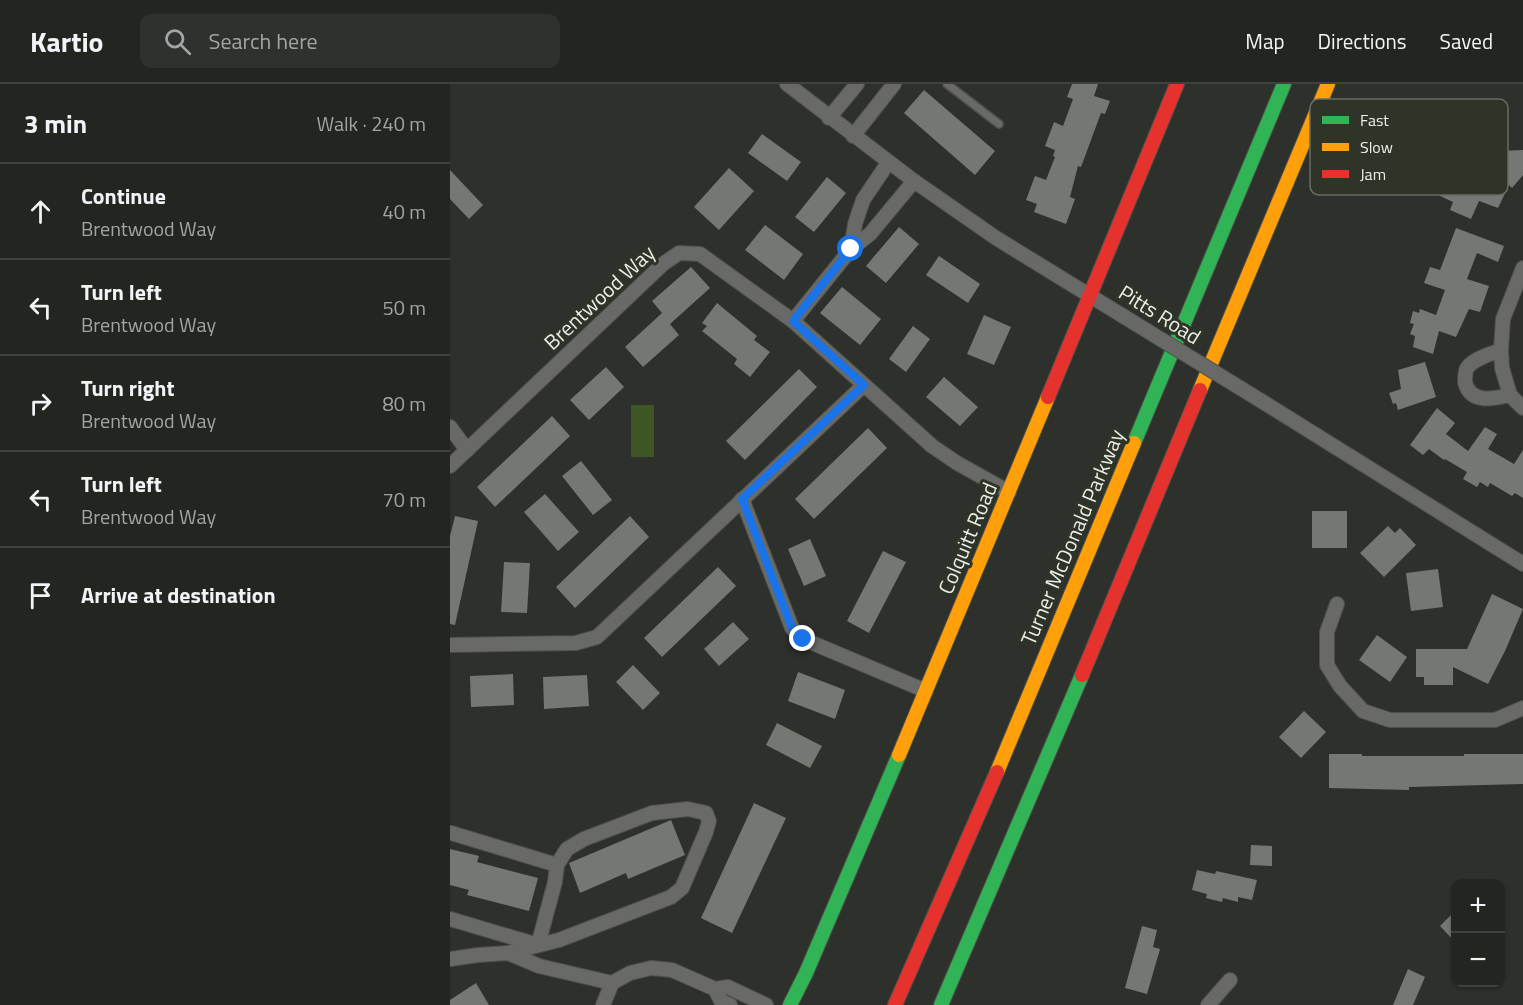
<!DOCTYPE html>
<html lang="en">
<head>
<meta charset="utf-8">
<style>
	:root { --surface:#222520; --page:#2e312d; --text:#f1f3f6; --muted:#a2a5a5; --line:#3f423e }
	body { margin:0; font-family:"Titillium Web",sans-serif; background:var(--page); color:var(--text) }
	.controls { position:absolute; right:18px; bottom:18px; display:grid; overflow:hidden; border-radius:12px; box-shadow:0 2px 4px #0004 }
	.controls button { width:54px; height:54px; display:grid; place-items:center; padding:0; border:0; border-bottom:2px solid var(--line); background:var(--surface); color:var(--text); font:30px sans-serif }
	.stop { position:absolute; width:18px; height:18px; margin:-14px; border:4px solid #1a73e8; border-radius:50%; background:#fff }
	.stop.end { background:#1a73e8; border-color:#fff; box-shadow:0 2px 6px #0008 }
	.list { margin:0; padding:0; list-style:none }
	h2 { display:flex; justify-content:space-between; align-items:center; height:78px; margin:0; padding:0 24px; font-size:26px }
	h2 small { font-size:20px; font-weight:400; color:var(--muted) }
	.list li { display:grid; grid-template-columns:39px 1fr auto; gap:18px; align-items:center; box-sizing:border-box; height:96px; padding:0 24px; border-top:2px solid var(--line) }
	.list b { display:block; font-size:22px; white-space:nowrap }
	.list p { margin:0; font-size:20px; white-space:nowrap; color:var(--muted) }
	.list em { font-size:20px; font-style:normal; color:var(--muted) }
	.icon { flex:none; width:33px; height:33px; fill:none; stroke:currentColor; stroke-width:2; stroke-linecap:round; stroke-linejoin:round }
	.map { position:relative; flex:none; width:1073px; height:921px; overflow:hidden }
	header { display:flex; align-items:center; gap:36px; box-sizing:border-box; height:84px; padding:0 30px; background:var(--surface); border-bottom:2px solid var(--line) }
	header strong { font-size:28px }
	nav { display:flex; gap:33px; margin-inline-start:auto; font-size:21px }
	.search { width:420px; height:54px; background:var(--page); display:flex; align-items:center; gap:15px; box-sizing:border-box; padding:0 21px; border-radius:12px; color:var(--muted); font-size:22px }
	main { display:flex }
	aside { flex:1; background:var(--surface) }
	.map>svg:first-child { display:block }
</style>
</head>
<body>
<header>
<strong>Kartio</strong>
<div class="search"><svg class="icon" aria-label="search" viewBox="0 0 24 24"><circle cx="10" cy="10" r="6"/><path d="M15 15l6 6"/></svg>Search here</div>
<nav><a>Map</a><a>Directions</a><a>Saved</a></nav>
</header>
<main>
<aside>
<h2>3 min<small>Walk · 240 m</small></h2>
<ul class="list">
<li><svg class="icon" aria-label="ahead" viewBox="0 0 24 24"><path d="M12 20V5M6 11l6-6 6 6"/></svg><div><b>Continue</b><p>Brentwood Way</p></div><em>40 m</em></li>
<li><svg class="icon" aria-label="left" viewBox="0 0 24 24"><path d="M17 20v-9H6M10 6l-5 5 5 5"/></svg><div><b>Turn left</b><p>Brentwood Way</p></div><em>50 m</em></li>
<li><svg class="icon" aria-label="right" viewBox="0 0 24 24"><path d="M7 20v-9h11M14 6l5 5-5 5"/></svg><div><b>Turn right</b><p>Brentwood Way</p></div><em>80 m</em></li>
<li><svg class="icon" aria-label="left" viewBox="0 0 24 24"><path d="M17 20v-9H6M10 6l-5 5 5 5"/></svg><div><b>Turn left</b><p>Brentwood Way</p></div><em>70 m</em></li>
<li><svg class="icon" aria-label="arrive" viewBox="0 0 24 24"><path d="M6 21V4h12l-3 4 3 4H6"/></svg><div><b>Arrive at destination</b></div></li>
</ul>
</aside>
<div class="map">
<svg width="1073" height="921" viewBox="0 0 1073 921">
	<rect width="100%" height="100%" fill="#2e312b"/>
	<rect fill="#3e5524" x="181" y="321" width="23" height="52"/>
	<g fill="#747772">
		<polygon points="622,0 648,0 644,12 660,17 655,30 651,29 631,83 628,82 620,113 625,115 616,140 584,128 587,120 576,116 585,92 596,96 605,73 603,72 605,66 595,62 604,38 613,42 623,15 617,13"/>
		<polygon points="474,6 545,67 525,91 454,29"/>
		<polygon points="312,50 351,78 337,97 298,69"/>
		<polygon points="1073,66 1073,91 1062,104 1059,101 1048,124 1029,117 1021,135 1000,126 1003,118 990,112 1000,90 1013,97 1016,92 1029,98 1048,77 1048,67"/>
		<polygon points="279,84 304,107 269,146 244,123"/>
		<polygon points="0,86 33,121 19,135 0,115"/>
		<polygon points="377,93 396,109 364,148 345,133"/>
		<polygon points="315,141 353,170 334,196 295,166"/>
		<polygon points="449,143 469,160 436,199 416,182"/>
		<polygon points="1006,144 1054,162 1048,178 1027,169 1017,195 1039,202 1030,228 1019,225 1006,253 989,247 983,270 963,263 965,252 960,250 964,240 960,239 963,227 969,229 970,225 986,231 995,206 974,199 980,183 990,186"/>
		<polygon points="489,172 530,200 518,219 476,191"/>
		<polygon points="241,183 260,204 220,240 229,251 193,283 175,263 212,229 202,217"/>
		<polygon points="392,203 431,235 410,261 370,229"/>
		<polygon points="267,219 307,252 304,256 320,268 300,293 284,280 287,275 252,247 257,242 252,239"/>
		<polygon points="534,231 561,243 544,281 517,270"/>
		<polygon points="463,242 480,255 456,288 439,275"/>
		<polygon points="975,278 986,313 948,326 946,319 943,320 939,309 951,305 948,286"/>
		<polygon points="156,283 174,303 139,336 120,316"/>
		<polygon points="349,285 367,303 295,376 276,357"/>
		<polygon points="494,293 528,323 510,342 476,313"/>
		<polygon points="987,324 1005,339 996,350 1018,367 1035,343 1047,350 1038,365 1064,380 1073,366 1073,414 1065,409 1062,412 1040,399 1038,403 1030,398 1027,403 1013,395 1017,388 995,375 994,376 979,365 973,371 960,361"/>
		<polygon points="102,332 120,352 45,423 27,403"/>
		<polygon points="418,344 437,364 364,435 345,415"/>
		<polygon points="131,377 162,416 143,431 112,392"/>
		<polygon points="95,410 129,448 108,467 74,428"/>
		<rect x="862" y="427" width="35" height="37"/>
		<polygon points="5,432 28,437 5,541 0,540 0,452"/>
		<polygon points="180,432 199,453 125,524 106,503"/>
		<polygon points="938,442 945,449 950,444 966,461 934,493 910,469"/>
		<polygon points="360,455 376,492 354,502 338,465"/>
		<polygon points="433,467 456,478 419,549 397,537"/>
		<polygon points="54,478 80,479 77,529 51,528"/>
		<polygon points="268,483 286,502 212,573 194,554"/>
		<polygon points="988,485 993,523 961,527 956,489"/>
		<polygon points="1042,510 1073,525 1055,567 1038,600 1003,583 1003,601 974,601 974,593 966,593 966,565 1017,565"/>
		<polygon points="283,538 299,555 269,582 254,565"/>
		<polygon points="927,551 957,573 940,598 909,576"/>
		<polygon points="183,581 210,609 193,626 166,598"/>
		<polygon points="348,588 395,606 385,635 338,617"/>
		<polygon points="63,590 64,621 21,623 20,592"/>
		<polygon points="137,591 139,622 94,625 93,593"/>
		<polygon points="854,627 876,648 851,674 829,653"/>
		<polygon points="327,639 372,662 360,684 316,661"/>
		<polygon points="879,670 912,670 912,672 1014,672 1014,670 1073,670 1073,700 959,703 959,706 879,704"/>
		<polygon points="304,719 336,734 282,849 251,834"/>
		<polygon points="221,736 235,771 178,795 176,789 130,809 119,779"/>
		<polygon points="801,761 822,762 822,782 800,781"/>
		<polygon points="0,765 29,772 27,778 88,794 79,827 17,811 19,806 0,801"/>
		<polygon points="747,786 765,790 766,787 807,796 802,816 788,813 788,818 773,814 772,818 756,814 757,810 742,806"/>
		<polygon points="1005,827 1005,858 990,842"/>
		<polygon points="692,842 707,846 703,863 710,865 697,910 675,904"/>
		<polygon points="958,885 975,893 963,921 943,921"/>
		<polygon points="26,899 39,921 0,921 0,916"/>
	</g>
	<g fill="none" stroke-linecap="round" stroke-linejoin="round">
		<g stroke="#4c4f4a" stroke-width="10">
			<polyline id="lane" points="497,0 549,40"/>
		</g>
		<g stroke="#4c4f4a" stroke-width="16">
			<g id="street">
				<polyline points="337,0 464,97 546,154 673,232"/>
				<polyline points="379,34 407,0"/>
				<polyline points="403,52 444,0"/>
				<polyline points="401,165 405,140 413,116 438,79"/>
				<polyline points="1073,184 1053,235 1051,266 1052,284 1060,311 1073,324"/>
				<polyline points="343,237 401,165 420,150 464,97"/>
				<path d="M1051,266C1041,270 1024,274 1017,284C1015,288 1015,294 1015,298C1020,320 1043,315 1060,311"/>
				<polyline points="813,318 1073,480"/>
				<polyline points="0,343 17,366"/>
				<polyline points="0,382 213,180 229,169 250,170 343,237 482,362 507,379 559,408"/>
				<polyline points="292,415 342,544 353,555 476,607"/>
				<polyline points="887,520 877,548 877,581 890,602 913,627 940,636 1045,636 1073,624"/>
				<polyline points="0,561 126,559 147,553 414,301"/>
				<polyline points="1,749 107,781"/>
				<polyline points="0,835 88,861"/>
				<polyline points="58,869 109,856 221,813 232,804 256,748 259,737 256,729 238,725 202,729 134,755 117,765 107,781 105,798 88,861"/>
				<polyline points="0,875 28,871 58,869 89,882 162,899"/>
				<polyline points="265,905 271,917 280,921"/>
				<polyline points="153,921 162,899 180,889 201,884 222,886 265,905 278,903 316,921"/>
				<polyline points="758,921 780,896"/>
			</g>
		</g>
		<g stroke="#4c4f4a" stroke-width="16">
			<g id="fast">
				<polyline points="684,359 834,0"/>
				<polyline points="340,921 356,889 449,671"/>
				<polyline points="491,921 632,591"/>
			</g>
		</g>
		<g stroke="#4c4f4a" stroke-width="16">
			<g id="slow">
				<polyline points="750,306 878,0"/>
				<polyline points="449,671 598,313"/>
				<polyline points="547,688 684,359"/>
			</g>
		</g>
		<g stroke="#4c4f4a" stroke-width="16">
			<g id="jam">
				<polyline points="598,313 727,0"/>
				<polyline points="632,591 750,306"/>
				<polyline points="445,921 547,688"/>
			</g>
		</g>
		<use href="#lane" stroke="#696a67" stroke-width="7"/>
		<use href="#street" stroke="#696a67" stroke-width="14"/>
		<use href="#fast" stroke="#30b455" stroke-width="14"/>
		<use href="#slow" stroke="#ff9f0a" stroke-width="14"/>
		<use href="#jam" stroke="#e5322d" stroke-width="14"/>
		<g stroke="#4c4f4a" stroke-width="16" stroke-linecap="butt">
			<polyline id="street-bridge" points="673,232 813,318"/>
		</g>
		<use href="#street-bridge" stroke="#696a67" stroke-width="14"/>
	</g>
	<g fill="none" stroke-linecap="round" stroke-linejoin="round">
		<polyline stroke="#1a73e8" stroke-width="8" points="353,555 342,544 292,415 414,301 343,237 401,165"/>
	</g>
	<g text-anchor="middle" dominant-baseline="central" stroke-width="6" stroke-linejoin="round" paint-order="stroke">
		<g font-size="21" fill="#ebefe7" stroke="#2e3428">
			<text transform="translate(149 213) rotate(-43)">Brentwood Way</text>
			<text transform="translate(710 230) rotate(32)">Pitts Road</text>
			<text transform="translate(622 453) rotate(-67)">Turner McDonald Parkway</text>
			<text transform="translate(517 454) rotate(-67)">Colquitt Road</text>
		</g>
	</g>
	<rect x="860" y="15" width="198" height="96" rx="9" fill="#2e3428" stroke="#676c61" stroke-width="1.5"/>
	<rect x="872" y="32" width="27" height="8" fill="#30b455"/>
	<rect x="872" y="59" width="27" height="8" fill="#ff9f0a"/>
	<rect x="872" y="86" width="27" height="8" fill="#e5322d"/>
	<g font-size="16" fill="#ebefe7">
		<text x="910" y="42">Fast</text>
		<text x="910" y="69">Slow</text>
		<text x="910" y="96">Jam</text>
	</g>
</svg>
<div class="controls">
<button>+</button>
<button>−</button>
</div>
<div class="stop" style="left:401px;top:165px"></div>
<div class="stop end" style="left:353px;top:555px"></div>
</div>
</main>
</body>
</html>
